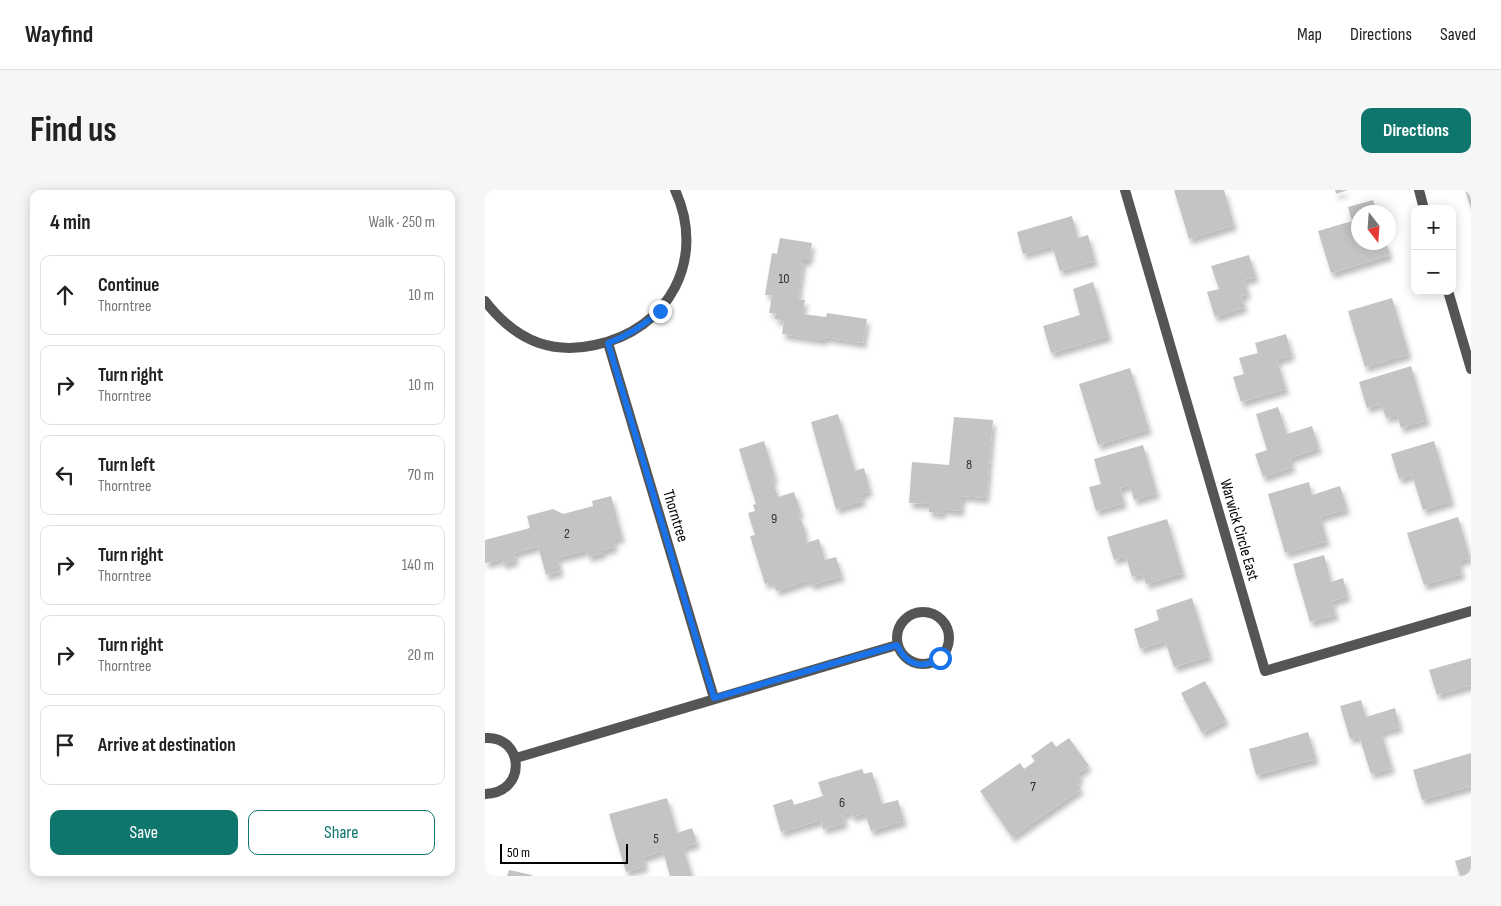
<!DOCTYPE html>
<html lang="en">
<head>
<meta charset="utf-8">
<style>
	:root { --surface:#fff; --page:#f6f6f6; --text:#222; --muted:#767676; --line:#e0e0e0; --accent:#0f766e }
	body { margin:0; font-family:"Sofia Sans Condensed",sans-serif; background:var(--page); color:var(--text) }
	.controls { position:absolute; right:15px; top:15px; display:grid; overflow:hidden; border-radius:10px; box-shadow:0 2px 12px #0003 }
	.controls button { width:45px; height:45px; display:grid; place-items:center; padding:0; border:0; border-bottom:1px solid var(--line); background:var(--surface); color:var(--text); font:25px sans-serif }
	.compass { position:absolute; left:866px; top:15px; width:45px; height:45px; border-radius:50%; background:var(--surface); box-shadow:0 2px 12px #0003; rotate:163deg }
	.scale { position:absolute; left:15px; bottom:12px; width:128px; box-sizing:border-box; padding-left:5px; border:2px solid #000; border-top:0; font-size:14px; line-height:18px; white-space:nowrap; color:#000; -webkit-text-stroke:4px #fff; paint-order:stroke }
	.stop { position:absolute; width:15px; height:15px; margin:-11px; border:4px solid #1a73e8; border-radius:50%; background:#fff }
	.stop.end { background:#1a73e8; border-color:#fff; box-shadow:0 1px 5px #0008 }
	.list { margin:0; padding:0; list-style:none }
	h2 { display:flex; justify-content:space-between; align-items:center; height:65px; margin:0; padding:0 20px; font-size:21px }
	h2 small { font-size:16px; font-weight:400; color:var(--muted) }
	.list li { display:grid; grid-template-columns:32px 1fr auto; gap:15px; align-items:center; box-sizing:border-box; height:80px; margin:0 10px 10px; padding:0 10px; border:1px solid var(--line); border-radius:10px }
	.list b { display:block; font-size:19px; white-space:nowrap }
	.list p { margin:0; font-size:16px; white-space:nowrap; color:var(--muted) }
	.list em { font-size:16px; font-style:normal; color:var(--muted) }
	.actions { display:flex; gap:10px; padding:15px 20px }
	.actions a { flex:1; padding:11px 0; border:1px solid var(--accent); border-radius:10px; text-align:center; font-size:18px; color:var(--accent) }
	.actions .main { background:var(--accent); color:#fff }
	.icon { flex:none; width:28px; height:28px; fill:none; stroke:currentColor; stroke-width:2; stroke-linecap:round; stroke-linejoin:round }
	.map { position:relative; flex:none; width:986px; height:686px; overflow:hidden; border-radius:10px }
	header { display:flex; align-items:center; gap:30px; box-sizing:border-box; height:70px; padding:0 25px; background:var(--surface); border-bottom:1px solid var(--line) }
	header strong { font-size:24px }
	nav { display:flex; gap:28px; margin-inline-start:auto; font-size:18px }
	.intro { display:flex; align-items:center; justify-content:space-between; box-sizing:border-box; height:120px; padding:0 30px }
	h1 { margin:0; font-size:35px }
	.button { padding:12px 22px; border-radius:10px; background:var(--accent); color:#fff; font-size:18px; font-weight:700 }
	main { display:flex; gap:30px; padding:0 30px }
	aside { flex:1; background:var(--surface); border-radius:10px; box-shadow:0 2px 12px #0003 }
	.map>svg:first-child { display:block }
</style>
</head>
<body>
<header>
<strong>Wayfind</strong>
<nav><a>Map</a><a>Directions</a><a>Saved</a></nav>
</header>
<div class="intro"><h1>Find us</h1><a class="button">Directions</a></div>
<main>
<aside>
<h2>4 min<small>Walk · 250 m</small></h2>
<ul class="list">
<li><svg class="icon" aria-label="ahead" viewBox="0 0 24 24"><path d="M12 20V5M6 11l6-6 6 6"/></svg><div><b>Continue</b><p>Thorntree</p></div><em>10 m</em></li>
<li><svg class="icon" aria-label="right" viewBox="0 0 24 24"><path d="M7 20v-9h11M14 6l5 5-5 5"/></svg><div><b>Turn right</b><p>Thorntree</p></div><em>10 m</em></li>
<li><svg class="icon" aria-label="left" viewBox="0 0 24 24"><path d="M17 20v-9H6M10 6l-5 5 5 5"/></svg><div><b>Turn left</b><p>Thorntree</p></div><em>70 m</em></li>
<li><svg class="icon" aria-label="right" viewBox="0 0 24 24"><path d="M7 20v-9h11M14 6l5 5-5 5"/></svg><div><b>Turn right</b><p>Thorntree</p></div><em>140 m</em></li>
<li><svg class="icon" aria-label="right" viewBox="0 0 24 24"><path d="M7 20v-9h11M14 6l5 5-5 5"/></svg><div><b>Turn right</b><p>Thorntree</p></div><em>20 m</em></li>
<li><svg class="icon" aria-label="arrive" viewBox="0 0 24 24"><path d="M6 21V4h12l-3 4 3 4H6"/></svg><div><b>Arrive at destination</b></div></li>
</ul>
<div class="actions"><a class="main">Save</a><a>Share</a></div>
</aside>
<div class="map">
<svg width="986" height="686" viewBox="0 0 986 686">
	<defs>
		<filter id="shadow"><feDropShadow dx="3" dy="5.5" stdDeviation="2.5" flood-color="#0004"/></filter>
	</defs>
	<rect width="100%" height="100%" fill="#fff"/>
	<g fill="#c4c4c4" filter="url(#shadow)">
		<polygon points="689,0 739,0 749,35 704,49"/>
		<polygon points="850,0 863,0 851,4"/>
		<polygon points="980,0 986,0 986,19"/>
		<polygon points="888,10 892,22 874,22 874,52 901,52 905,65 846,83 833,41 867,31 863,17"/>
		<polygon points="587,26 593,48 603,45 610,71 575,81 567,56 538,64 532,42"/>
		<polygon points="295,48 327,53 324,70 318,70 313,109 320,110 317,124 341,127 342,123 382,129 378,153 340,147 339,150 297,144 299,131 290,129 291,123 284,123 287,105 280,105 287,63 292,64"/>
		<polygon points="764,65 771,87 759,90 763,104 756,106 760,117 730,127 722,102 734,99 726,76"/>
		<polygon points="608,92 624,146 566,163 558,136 595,125 588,99"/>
		<polygon points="907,108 924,164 880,177 863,121"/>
		<polygon points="801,144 807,165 792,170 801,199 756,212 748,187 759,184 754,168 773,163 770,153"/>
		<polygon points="926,176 942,230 916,238 912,225 901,228 896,214 882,218 874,192"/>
		<polygon points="645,178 664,239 613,255 594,194"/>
		<polygon points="793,217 802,244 827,236 834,258 805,268 808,277 778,287 770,264 782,260 771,224"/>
		<polygon points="353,224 370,281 379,278 385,301 376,304 378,311 351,319 326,232"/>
		<polygon points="469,227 508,230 501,308 477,306 476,321 457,319 458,324 444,322 444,314 424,313 427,272 464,275"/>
		<polygon points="279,251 290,288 287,289 293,307 309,302 316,323 312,324 317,332 320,341 320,353 334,349 340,370 351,367 357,386 326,395 324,390 291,401 288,391 280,394 265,346 270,345 263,323 270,321 268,315 271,314 254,259"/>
		<polygon points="949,251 967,311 938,320 927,285 914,289 906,264"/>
		<polygon points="658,255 672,303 649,310 645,295 635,298 639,313 611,321 604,297 616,294 609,269"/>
		<polygon points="824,292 827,305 855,296 862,319 835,327 842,351 800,363 783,304"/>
		<polygon points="126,306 137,347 128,350 130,357 118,360 118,363 103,367 102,360 72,368 76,381 61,385 53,356 29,363 31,370 18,374 17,369 0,373 0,350 45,338 42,326 68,319 78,324 108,316 107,311"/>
		<polygon points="973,327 985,368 974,371 977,384 939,395 922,343"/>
		<polygon points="682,329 698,383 661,394 658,384 647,387 641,366 629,370 622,347"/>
		<polygon points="839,365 846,392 858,388 863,406 847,411 851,425 825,432 808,374"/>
		<polygon points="707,408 725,466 689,477 680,451 655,459 649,439 674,430 671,420"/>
		<polygon points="986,468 986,495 952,505 944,480"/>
		<polygon points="720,491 741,530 717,543 696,503"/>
		<polygon points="876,510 881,527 910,518 915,537 896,542 907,578 886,584 874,546 865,549 855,516"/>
		<polygon points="823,542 831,569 771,585 764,559"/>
		<polygon points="584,548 604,576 593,583 596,588 591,592 596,599 527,647 495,601 535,573 539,579 550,571 546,566 567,551 571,557"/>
		<polygon points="986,563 986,596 937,610 928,580"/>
		<polygon points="377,579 379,584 387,582 397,614 413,610 419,631 386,641 380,623 367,627 366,622 358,624 360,633 338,639 336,630 296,642 288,615 307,609 309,615 338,606 333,592"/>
		<polygon points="182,608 192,643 207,638 212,653 198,657 207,686 185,686 178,661 158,667 161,676 141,682 124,624"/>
		<polygon points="986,666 986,686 975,686 970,671"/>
		<polygon points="24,680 47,685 47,686 22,686"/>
	</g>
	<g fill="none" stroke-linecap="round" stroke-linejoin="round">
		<g stroke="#555" stroke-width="10">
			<polyline points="640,0 780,481 986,421"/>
			<polyline points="934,0 939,19"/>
			<polyline points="963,101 986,179"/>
			<path d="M0,111C14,129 31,145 54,153C72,159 92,159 110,155C184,140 222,69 190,0"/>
			<polyline points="123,153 229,508"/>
			<circle cx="438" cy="448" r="26"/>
			<path d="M0,548C39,545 43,603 0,604"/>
			<polyline points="31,568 412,455"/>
		</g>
	</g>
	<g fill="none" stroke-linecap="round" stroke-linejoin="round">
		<path stroke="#1a73e8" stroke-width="6" d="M175,121C159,135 143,146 123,153L229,508L412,455C421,475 437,480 455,468"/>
	</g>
	<g text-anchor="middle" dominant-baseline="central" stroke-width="5" stroke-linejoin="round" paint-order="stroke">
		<g font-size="14" fill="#313131">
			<text x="299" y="88">10</text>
			<text x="484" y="274">8</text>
			<text x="289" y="328">9</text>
			<text x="82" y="343">2</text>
			<text x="548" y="596">7</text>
			<text x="357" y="612">6</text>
			<text x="171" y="648">5</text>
		</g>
		<g font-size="16" fill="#000" stroke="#fff">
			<text transform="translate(190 326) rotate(73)">Thorntree</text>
			<text transform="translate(754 340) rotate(74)">Warwick Circle East</text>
		</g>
	</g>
</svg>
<div class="controls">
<button>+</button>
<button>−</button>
</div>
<svg class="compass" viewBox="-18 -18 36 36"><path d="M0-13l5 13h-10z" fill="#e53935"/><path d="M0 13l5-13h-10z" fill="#767676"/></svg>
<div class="scale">50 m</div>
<div class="stop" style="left:455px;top:468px"></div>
<div class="stop end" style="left:175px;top:121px"></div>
</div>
</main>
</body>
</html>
